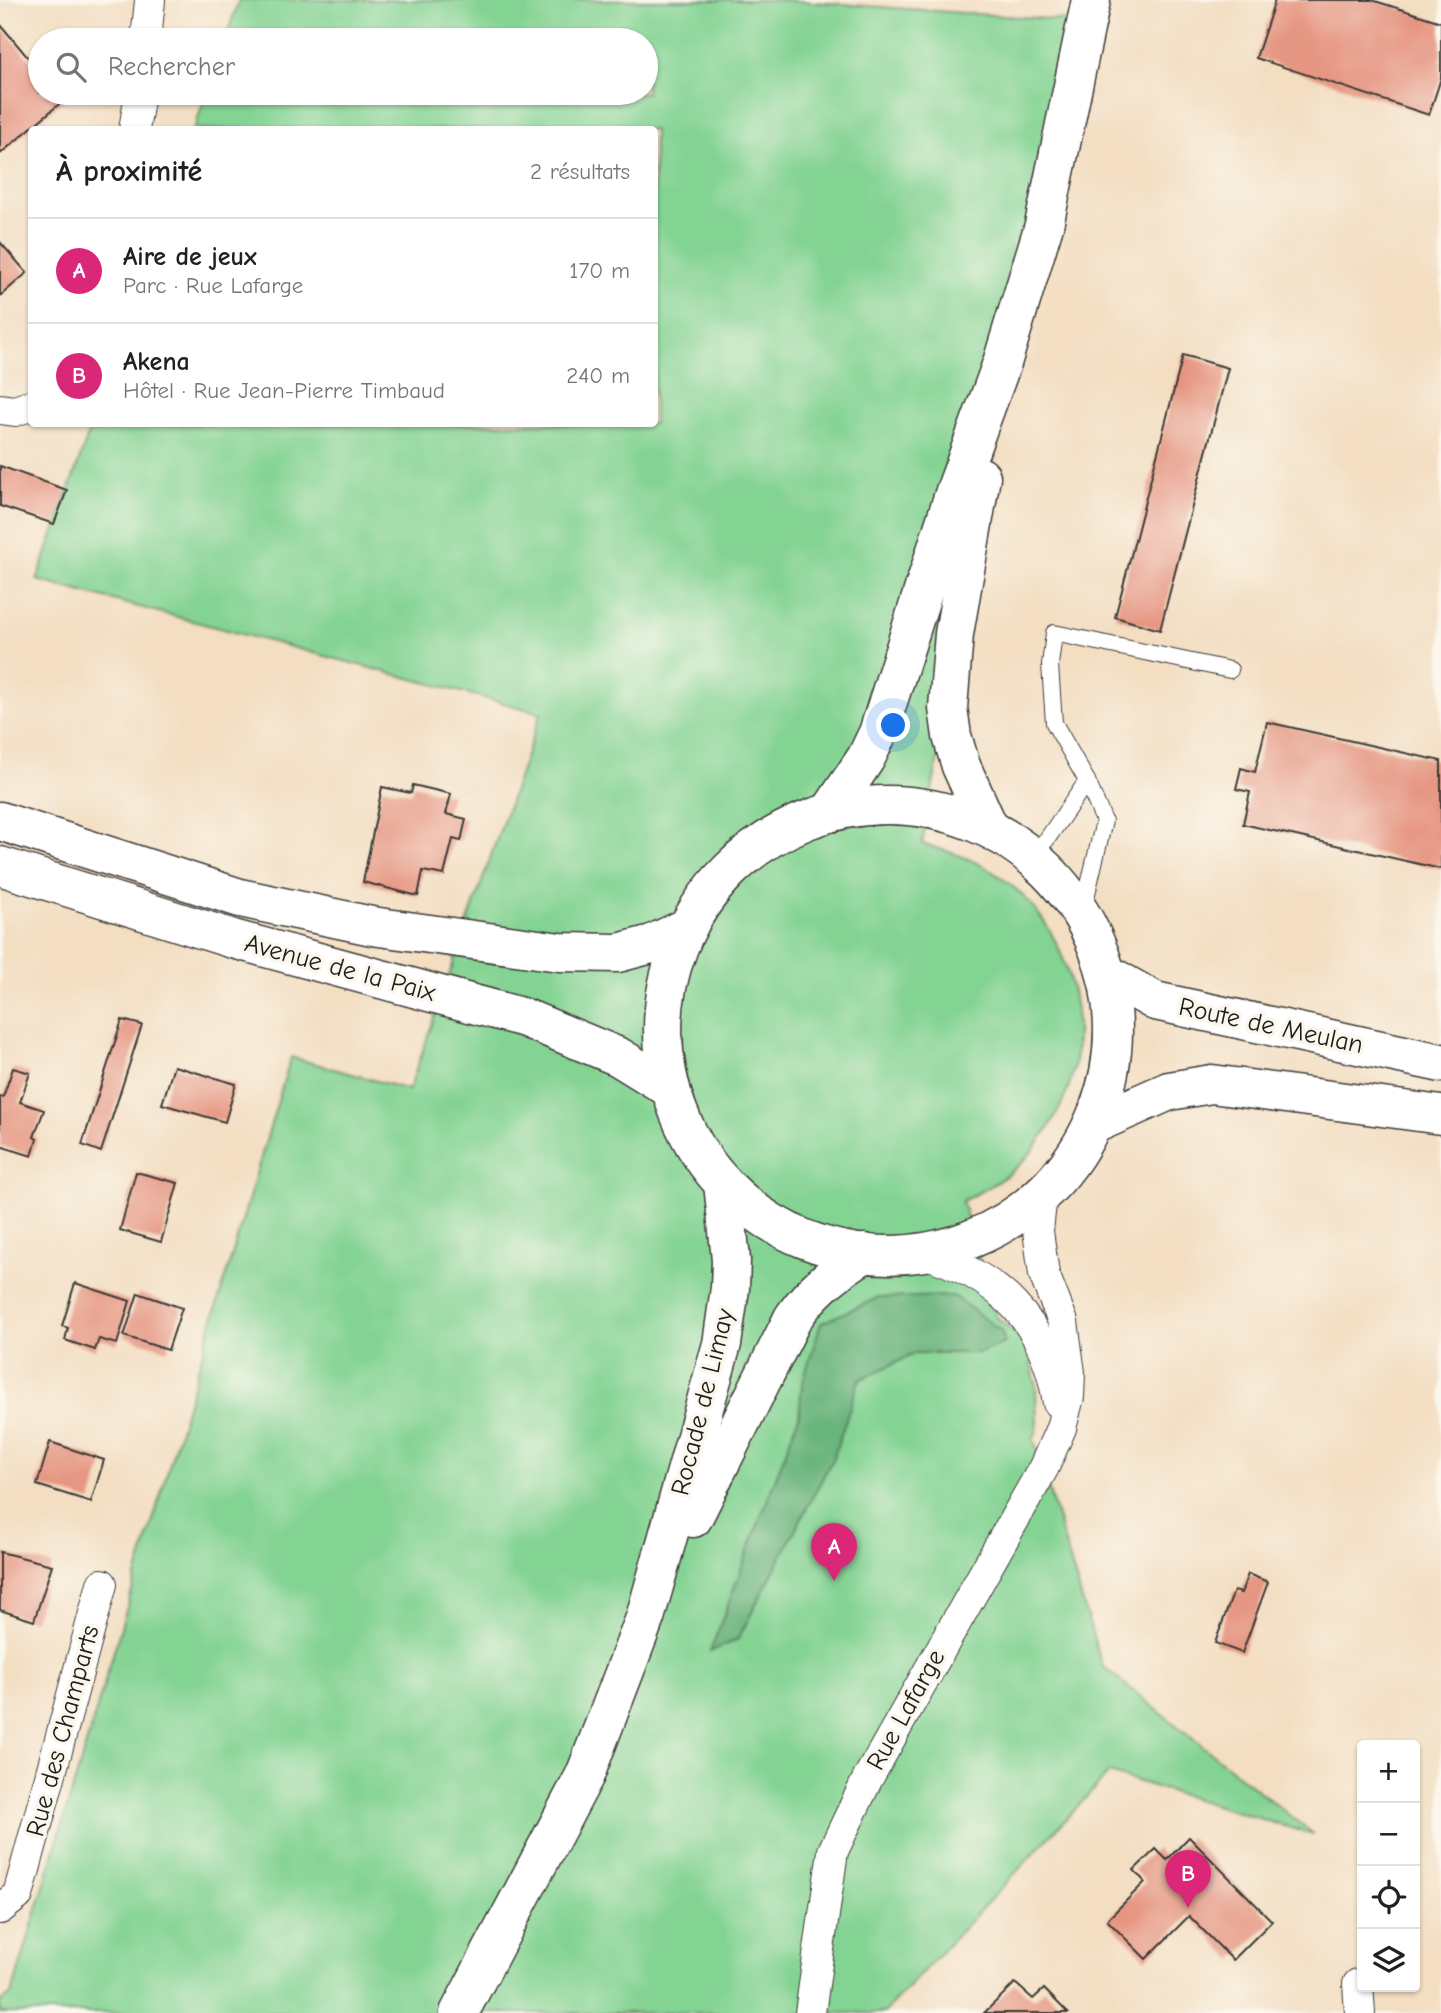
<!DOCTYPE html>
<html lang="fr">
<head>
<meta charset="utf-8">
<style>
	:root { --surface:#fff; --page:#f2f2f2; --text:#202124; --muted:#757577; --line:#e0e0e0; --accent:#db2777 }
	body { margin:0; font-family:"Comic Neue",sans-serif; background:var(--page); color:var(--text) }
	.controls { position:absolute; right:21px; bottom:21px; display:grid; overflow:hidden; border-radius:7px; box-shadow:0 2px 5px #0004 }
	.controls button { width:63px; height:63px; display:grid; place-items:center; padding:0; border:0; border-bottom:2px solid var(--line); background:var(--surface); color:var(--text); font:35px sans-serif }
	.you { position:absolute; left:894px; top:726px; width:24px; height:24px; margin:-18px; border:5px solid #fff; border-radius:50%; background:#1a73e8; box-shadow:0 0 0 10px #1a73e833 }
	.badge { display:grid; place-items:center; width:46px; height:46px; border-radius:50%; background:var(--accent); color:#fff; font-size:23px; font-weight:700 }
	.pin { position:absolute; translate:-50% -58px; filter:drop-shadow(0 2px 4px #0008) }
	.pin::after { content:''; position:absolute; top:37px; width:24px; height:21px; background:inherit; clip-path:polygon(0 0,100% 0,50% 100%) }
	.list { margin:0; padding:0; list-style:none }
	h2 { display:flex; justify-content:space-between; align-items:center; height:91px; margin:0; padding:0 28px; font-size:30px }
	h2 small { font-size:23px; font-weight:400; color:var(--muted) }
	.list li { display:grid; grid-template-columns:46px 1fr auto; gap:21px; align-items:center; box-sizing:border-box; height:105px; padding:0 28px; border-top:2px solid var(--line) }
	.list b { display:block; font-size:26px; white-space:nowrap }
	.list p { margin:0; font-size:23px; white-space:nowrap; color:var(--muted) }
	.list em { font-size:23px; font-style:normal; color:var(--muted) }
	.icon { flex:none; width:38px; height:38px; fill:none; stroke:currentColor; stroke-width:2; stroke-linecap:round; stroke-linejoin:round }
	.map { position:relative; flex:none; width:1441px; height:2013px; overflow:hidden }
	.search { position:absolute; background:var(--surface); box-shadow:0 2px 5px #0004; left:28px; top:28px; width:630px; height:77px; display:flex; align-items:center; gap:18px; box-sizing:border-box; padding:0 24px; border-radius:38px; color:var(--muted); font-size:26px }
	.panel { position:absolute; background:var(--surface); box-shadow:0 2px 5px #0004; left:28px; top:126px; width:630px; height:301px; border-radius:7px }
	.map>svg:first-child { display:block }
</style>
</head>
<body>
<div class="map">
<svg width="1441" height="2013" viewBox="0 0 1441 2013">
	<rect width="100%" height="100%" fill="#fbf7ec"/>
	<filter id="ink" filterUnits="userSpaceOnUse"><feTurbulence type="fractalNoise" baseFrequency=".0143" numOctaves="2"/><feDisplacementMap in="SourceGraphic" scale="14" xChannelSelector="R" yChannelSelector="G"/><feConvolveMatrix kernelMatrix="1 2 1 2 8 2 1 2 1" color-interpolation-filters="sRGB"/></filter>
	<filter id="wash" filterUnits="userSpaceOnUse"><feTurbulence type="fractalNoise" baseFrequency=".00686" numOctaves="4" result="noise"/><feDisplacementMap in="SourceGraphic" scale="28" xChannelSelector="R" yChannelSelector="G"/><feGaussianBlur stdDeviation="1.57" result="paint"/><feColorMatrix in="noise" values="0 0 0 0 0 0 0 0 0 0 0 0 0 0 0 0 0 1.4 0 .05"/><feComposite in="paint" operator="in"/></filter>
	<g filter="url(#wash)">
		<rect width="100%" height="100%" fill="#f3dec2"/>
		<path fill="#83d393" stroke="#507858" stroke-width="2" d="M239,0H785L1076,21L922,844C948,851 973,858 996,874C1057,913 1085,992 1075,1061C1070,1096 1049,1130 1028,1156C1011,1176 985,1190 962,1201L997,1318L1026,1341L1036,1385L1037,1431L1033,1438L1102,1666L1314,1835L1109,1773L884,2013H0V2004L12,1993L291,1057L409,1090L541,713L37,580L92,424H654V130L194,129L207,93H646V40H225Z"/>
		<polygon fill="#6ab57d" stroke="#43684c" stroke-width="2" points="954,1296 1001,1331 1005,1343 979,1353 916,1353 859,1380 833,1458 738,1639 710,1652 799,1416 802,1384 821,1323 877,1298"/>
		<g id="blocks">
			<g fill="#e69783">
				<polygon points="1275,0 1372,0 1441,22 1441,78 1429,115 1256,58"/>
				<polygon points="0,24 40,72 40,93 58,93 64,100 0,154"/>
				<polygon points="0,242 27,273 0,296"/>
				<polygon points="1183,355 1228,368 1160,630 1115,617"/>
				<polygon points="0,466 67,490 54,524 0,506"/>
				<polygon points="1267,722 1441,761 1441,869 1243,824 1250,792 1236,789 1241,768 1255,772"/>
				<polygon points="413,785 451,794 446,814 466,819 461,841 453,839 444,875 423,871 418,896 363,882 382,787 411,793"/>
				<polygon points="122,1020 142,1025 101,1152 82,1145"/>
				<polygon points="174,1066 236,1084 225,1122 162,1104"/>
				<polygon points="13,1068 30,1073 20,1102 44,1110 34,1137 37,1139 32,1156 0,1146 0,1096 3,1097"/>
				<polygon points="136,1172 178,1183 161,1242 120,1230"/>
				<polygon points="75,1283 130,1301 117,1344 99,1339 95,1350 65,1340 68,1328 62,1326"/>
				<polygon points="138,1293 182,1308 168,1350 124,1336"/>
				<polygon points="50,1442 104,1460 91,1502 37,1485"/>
				<polygon points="0,1552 52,1565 34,1621 0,1610"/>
				<polygon points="1248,1574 1268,1582 1242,1653 1215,1643 1234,1591 1241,1593"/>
				<polygon points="1189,1837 1272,1921 1233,1960 1189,1916 1146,1959 1107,1920 1145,1882 1134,1870 1156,1849 1167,1860"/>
				<polygon points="1015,1983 1033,1999 1044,1989 1068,2013 984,2013"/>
			</g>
		</g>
	</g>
	<g filter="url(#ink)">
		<use href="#blocks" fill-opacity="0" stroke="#3c3935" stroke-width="2"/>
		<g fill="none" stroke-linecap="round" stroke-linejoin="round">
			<g stroke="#3c3935" stroke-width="18">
				<g id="lane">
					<polyline points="1087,781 1054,723 1050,665 1054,633 1230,670"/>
					<polyline points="1031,855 1047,839 1087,781 1104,821 1082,915"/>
				</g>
			</g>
			<g stroke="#3c3935" stroke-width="32">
				<g id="street">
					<polyline points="146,40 150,0"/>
					<polyline points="134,130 140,93"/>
					<polyline points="0,409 15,411 32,405"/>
					<path d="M920,1252C998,1275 1046,1320 1058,1403"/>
					<polyline points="0,1909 18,1895 102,1584"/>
					<polyline points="1358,1984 1360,2013"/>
					<polyline points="810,2013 833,1851 868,1778 1044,1467 1061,1428 1069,1397 1070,1373 1063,1322 1044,1274 1038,1231 1042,1194"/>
				</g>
			</g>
			<g stroke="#3c3935" stroke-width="41">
				<g id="secondary">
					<polyline points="0,821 240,898 372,926 560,952 618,953 652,944 688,927"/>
					<polyline points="0,866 233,939 525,1018 619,1057 671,1089"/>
				</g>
			</g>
			<g stroke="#3c3935" stroke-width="41">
				<g id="primary">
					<polyline points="981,477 954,634 948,708 952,736 961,766 989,828"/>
					<circle cx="888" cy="1030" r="225"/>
					<polyline points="829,813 866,758 878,733 954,494 1002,363 1044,225 1091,0"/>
					<polyline points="1107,974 1155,1001 1441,1063"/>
					<polyline points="1092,1125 1169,1091 1212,1084 1441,1115"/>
					<path d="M693,1518L793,1318C812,1290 836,1271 865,1253"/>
					<polyline points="459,2013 585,1775 645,1618 722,1344 730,1288 731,1260 723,1183"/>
				</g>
			</g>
			<use href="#lane" stroke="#fff" stroke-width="16"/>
			<use href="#street" stroke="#fff" stroke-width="30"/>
			<use href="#secondary" stroke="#fff" stroke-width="38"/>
			<use href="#primary" stroke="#fff" stroke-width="38"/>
		</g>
	</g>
	<g text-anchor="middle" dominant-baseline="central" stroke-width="7" stroke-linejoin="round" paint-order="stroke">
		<g font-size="26" fill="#1c1c1c" stroke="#fbf7ec">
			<text transform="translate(340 968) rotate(15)">Avenue de la Paix</text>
			<text transform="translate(1271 1026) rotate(12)">Route de Meulan</text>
			<text transform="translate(703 1402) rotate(-76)">Rocade de Limay</text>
			<text transform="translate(906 1710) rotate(-61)">Rue Lafarge</text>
			<text transform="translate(63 1731) rotate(-75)">Rue des Champarts</text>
		</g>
	</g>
</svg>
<div class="controls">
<button>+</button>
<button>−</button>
<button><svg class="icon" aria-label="locate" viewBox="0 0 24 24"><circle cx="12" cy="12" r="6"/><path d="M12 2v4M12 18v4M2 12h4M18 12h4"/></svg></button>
<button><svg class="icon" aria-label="layers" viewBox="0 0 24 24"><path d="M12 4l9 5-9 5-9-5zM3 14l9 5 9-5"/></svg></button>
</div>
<div class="you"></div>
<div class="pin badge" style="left:834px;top:1581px">A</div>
<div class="pin badge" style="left:1188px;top:1908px">B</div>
<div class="search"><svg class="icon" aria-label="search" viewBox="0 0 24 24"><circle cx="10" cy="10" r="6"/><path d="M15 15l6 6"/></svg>Rechercher</div>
<section class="panel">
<h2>À proximité<small>2 résultats</small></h2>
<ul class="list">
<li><span class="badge">A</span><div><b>Aire de jeux</b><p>Parc · Rue Lafarge</p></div><em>170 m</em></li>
<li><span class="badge">B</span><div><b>Akena</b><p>Hôtel · Rue Jean-Pierre Timbaud</p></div><em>240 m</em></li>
</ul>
</section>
</div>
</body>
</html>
